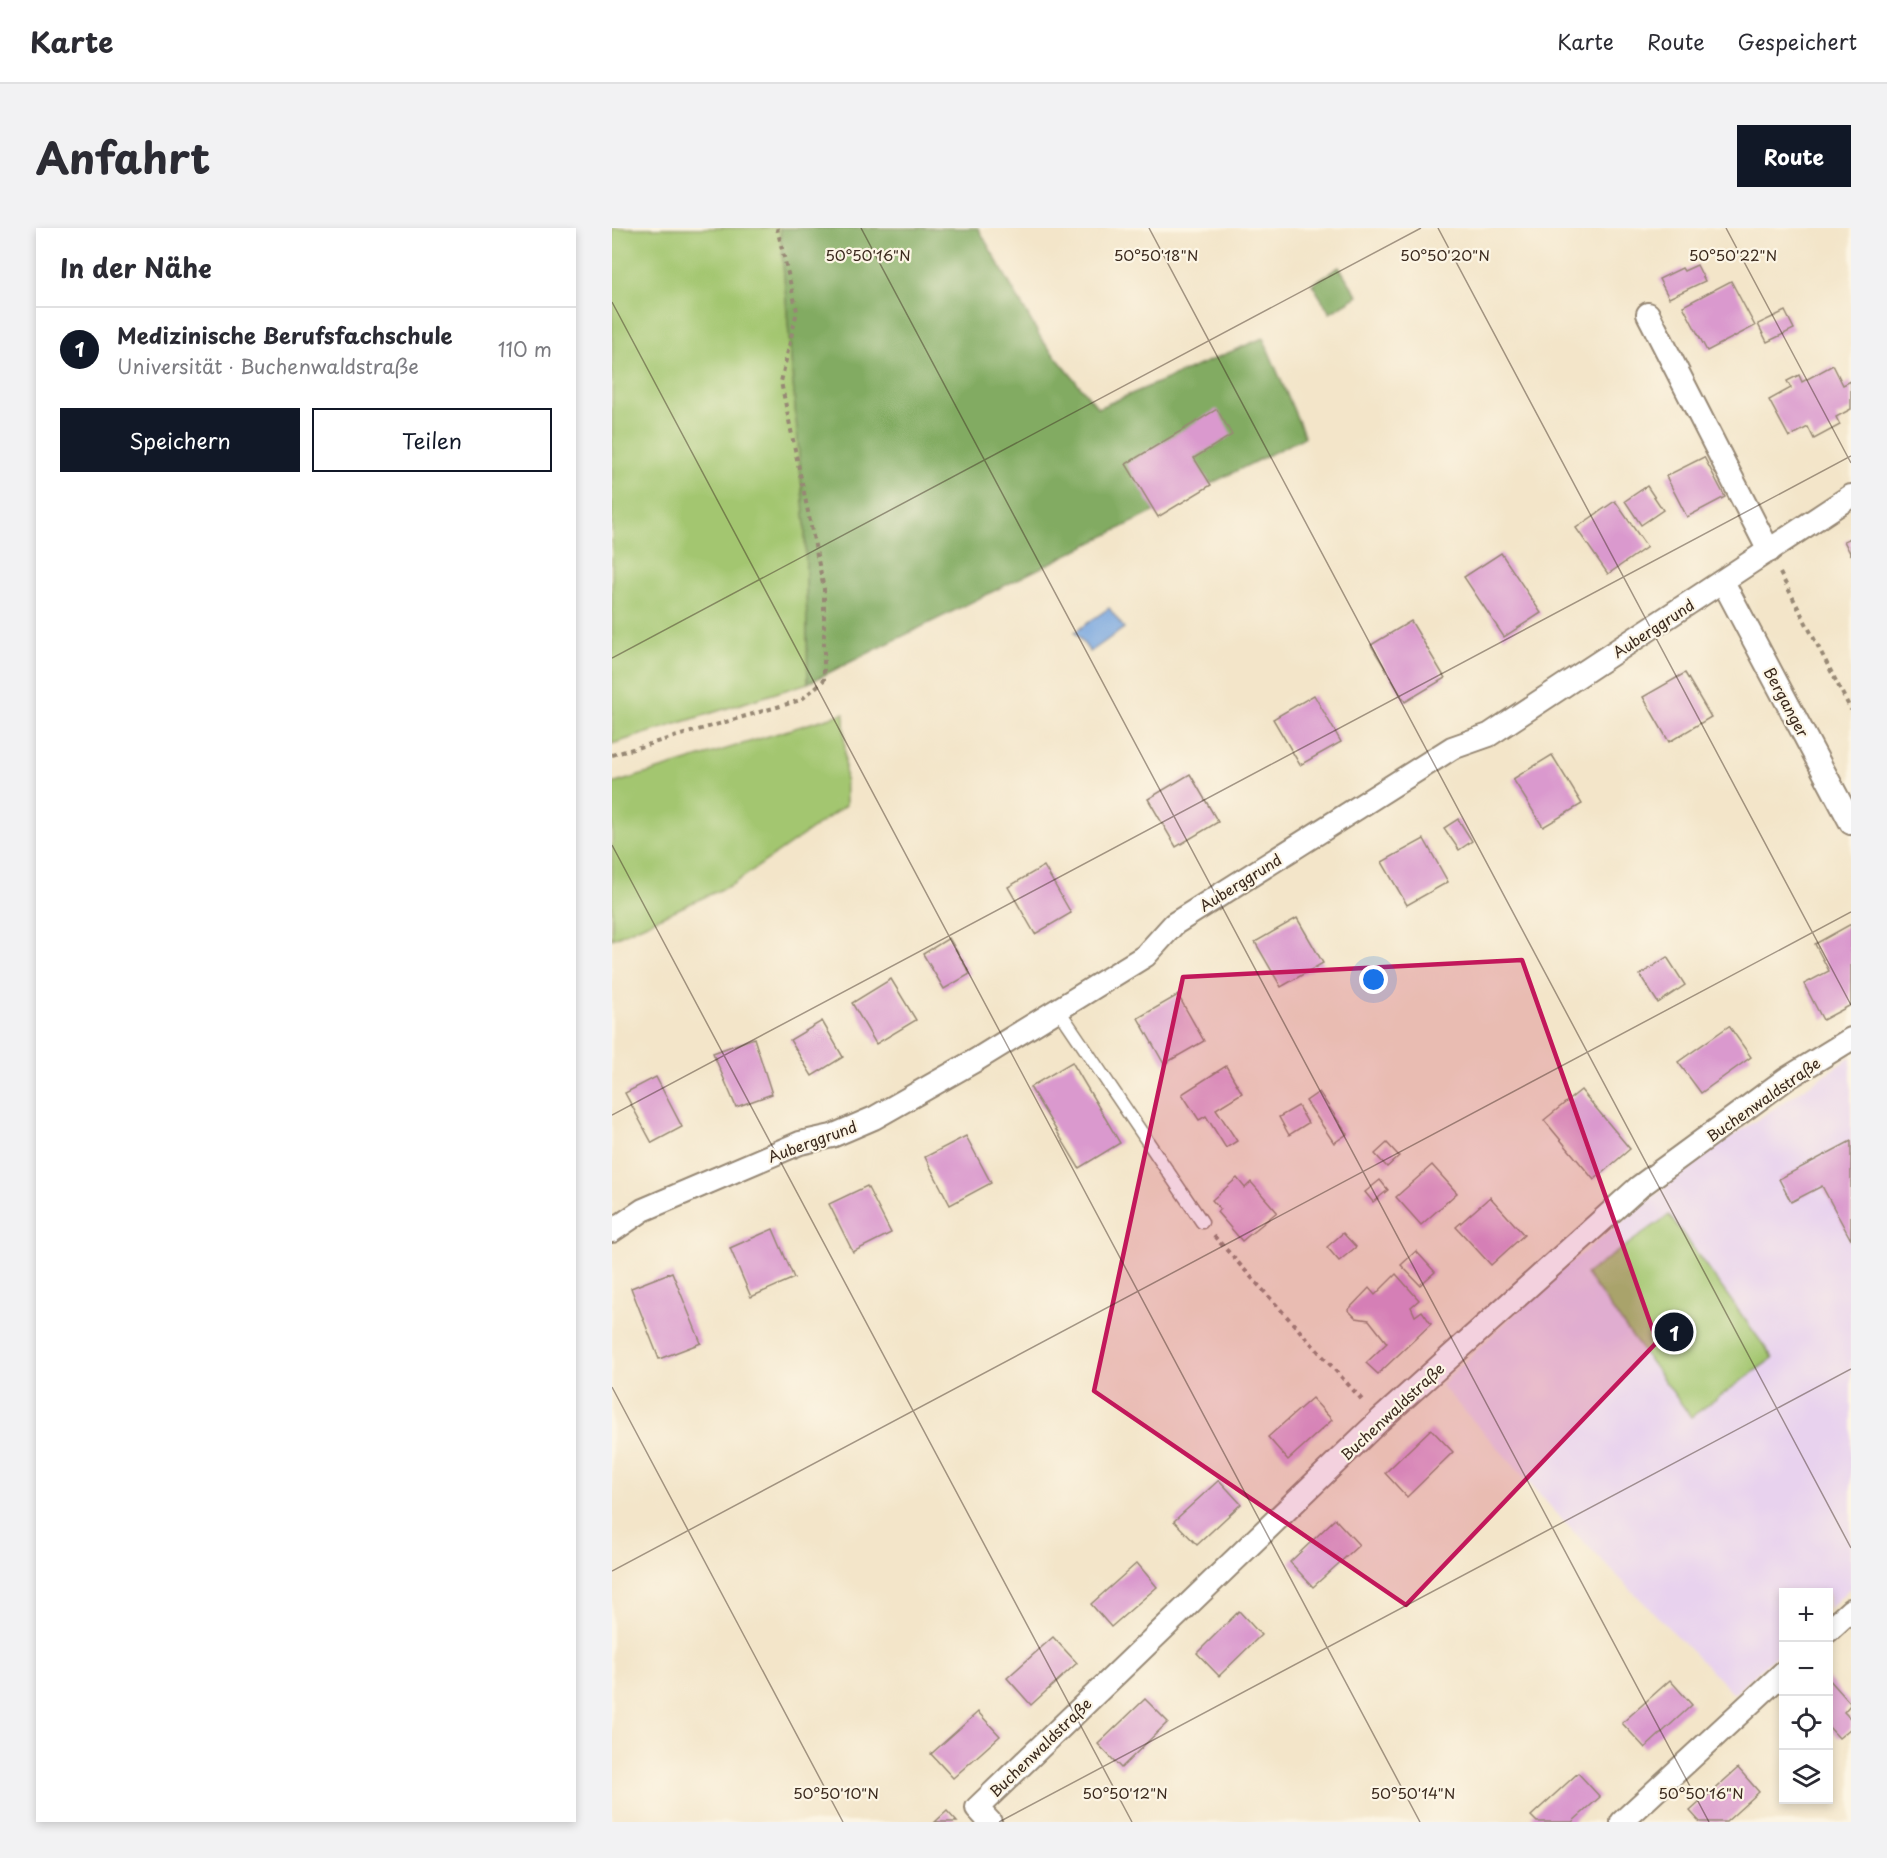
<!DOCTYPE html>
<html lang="de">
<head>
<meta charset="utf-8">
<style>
	:root { --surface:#fff; --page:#f2f2f3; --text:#2b2b33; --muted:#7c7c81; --line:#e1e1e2; --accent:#111827 }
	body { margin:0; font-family:"Playpen Sans",sans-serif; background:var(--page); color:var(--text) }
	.controls { position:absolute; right:18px; bottom:18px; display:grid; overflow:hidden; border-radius:0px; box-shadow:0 3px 9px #0003 }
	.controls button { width:54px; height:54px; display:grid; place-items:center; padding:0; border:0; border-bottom:2px solid var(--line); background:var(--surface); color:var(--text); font:30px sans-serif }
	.you { position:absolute; left:762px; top:752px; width:21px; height:21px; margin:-15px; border:4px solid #fff; border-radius:50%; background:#1a73e8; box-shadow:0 0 0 9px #1a73e833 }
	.badge { display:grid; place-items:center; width:39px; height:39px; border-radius:50%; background:var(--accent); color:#fff; font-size:20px; font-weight:700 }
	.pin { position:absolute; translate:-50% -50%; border:3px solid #fff; box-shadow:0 2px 6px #0006 }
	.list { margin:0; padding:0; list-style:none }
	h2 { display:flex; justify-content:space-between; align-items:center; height:78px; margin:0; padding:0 24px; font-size:26px }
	h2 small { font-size:20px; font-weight:400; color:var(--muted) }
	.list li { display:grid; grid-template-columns:39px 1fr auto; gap:18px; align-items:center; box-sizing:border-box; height:84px; padding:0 24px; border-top:2px solid var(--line) }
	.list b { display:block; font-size:22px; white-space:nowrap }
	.list p { margin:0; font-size:20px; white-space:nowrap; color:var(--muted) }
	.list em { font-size:20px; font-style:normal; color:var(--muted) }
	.actions { display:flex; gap:12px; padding:18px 24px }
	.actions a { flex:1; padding:14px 0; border:2px solid var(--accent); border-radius:0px; text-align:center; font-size:21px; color:var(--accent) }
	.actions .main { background:var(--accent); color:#fff }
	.icon { flex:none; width:33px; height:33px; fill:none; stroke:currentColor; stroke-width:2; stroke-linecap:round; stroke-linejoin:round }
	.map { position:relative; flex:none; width:1239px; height:1594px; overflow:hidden; border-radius:0px }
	header { display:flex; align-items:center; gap:36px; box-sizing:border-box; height:84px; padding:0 30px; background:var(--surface); border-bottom:2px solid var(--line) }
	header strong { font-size:28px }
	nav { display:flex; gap:33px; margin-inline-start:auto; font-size:21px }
	.intro { display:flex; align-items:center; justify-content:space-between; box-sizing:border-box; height:144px; padding:0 36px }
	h1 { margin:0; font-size:42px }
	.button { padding:15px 27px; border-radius:0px; background:var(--accent); color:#fff; font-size:21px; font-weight:700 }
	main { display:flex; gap:36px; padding:0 36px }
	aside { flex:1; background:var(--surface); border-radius:0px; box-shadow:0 3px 9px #0003 }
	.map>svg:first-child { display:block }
</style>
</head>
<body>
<header>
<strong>Karte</strong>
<nav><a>Karte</a><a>Route</a><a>Gespeichert</a></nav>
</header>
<div class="intro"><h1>Anfahrt</h1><a class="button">Route</a></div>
<main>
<aside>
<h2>In der Nähe<small></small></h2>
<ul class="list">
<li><span class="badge">1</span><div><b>Medizinische Berufsfachschule</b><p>Universität · Buchenwaldstraße</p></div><em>110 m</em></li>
</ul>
<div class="actions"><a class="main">Speichern</a><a>Teilen</a></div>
</aside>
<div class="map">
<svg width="1239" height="1594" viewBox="0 0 1239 1594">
	<rect width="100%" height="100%" fill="#fcf5e5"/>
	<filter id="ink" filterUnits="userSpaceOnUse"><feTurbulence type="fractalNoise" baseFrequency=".0167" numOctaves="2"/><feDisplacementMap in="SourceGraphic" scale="12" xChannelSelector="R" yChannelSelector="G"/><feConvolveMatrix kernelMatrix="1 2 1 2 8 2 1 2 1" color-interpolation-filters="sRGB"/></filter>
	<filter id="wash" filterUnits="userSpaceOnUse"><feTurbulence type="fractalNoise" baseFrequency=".008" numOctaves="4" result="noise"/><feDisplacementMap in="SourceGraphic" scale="24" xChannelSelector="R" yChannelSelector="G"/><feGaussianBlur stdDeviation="1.35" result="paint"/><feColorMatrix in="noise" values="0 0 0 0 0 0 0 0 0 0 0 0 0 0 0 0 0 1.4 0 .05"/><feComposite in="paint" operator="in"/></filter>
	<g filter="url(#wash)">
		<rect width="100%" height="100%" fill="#f3e5c9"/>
		<polygon fill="#e8d2ee" points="1239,829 1239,1359 1217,1381 1216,1364 1172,1364 1171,1421 1122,1466 957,1299 829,1157 940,1050 1091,928"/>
		<g fill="#a3c66f" stroke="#6f7846" stroke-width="1.5">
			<polygon points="0,0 168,0 193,296 196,455 0,516"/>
			<polygon points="232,485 234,577 121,656 0,711 0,556"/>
			<polygon points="1057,987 1161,1130 1079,1189 974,1046"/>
		</g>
		<g fill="#82ab62" stroke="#5e6a40" stroke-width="1.5">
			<polygon points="168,0 366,0 430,112 486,180 651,110 693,209 196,455 193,296"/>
			<polygon points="727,39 746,68 718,85 700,56"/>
		</g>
		<polygon fill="#75a4df" stroke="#58677e" stroke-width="1.5" points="497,380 512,400 478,424 463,404"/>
		<g id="blocks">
			<g fill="#da99ce">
				<polygon points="1085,37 1093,53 1057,70 1047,51 1070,40 1072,43"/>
				<polygon points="1119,53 1143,98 1095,123 1071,78"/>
				<polygon points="1173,83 1182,101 1155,114 1146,96"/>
				<polygon points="1221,137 1231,157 1239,153 1239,181 1224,189 1228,197 1202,211 1196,199 1177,209 1157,172 1179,160 1175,153 1187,147 1190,154"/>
				<polygon points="605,181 620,207 582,230 599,257 546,289 514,236"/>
				<polygon points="1092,229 1113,269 1075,289 1054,248"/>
				<polygon points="1035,258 1051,282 1029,297 1013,273"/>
				<polygon points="1003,273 1035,319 996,346 964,300"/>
				<polygon points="1239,310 1239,327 1232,313"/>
				<polygon points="889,325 929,385 892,409 852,349"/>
				<polygon points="799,393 833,450 793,474 759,417"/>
				<polygon points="1073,445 1099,489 1057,514 1031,469"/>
				<polygon points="702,467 729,514 688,537 661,491"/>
				<polygon points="940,527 970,576 931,599 901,551"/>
				<polygon points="578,546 606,594 564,619 536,571"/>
				<polygon points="846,591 860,613 847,622 832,600"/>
				<polygon points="812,611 836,654 795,677 770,634"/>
				<polygon points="432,638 459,685 423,706 396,659"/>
				<polygon points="685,690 711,735 669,759 643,714"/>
				<polygon points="1239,696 1239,777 1211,792 1192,756 1217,743 1203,716"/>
				<polygon points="337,710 358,746 332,761 311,726"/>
				<polygon points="1055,729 1073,757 1046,775 1028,747"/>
				<polygon points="279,751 304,792 264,816 240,775"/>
				<polygon points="566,767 592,813 552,836 526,790"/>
				<polygon points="210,793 231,829 200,848 178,812"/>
				<polygon points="1117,798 1139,829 1089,865 1066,834"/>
				<polygon points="142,810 160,866 124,879 101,825"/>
				<polygon points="460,834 508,915 467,940 418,859"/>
				<polygon points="614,838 630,865 604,881 625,913 614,920 594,888 587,892 570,866"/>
				<polygon points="44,849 70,899 40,915 13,865"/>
				<polygon points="969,862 1018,921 982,952 932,892"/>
				<polygon points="707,864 735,906 722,915 694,873"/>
				<polygon points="686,878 696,895 677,907 667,889"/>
				<polygon points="354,908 379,955 338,977 313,929"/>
				<polygon points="1239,913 1239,1012 1210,958 1179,974 1167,951"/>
				<polygon points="775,915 787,928 775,939 763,926"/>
				<polygon points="820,937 845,965 809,997 784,969"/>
				<polygon points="625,950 633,960 639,954 665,984 630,1013 605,984 608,981 600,972"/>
				<polygon points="768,952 776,962 761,974 753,964"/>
				<polygon points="255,958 279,1005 241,1024 217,976"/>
				<polygon points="878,969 912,1007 879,1037 844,999"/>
				<polygon points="161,1001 182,1050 139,1069 118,1020"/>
				<polygon points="731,1005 744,1019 727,1033 715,1019"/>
				<polygon points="804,1023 823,1044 808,1057 789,1037"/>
				<polygon points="60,1044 89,1115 47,1131 19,1060"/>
				<polygon points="784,1046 807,1072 799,1079 803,1088 810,1083 819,1096 766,1146 754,1135 775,1115 757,1092 744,1090 736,1082 757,1060 763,1067"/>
				<polygon points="700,1170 720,1192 676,1232 656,1209"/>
				<polygon points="819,1201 841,1224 795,1269 773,1245"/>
				<polygon points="607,1252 629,1276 585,1317 562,1293"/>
				<polygon points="723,1291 747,1317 701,1359 678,1334"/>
				<polygon points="525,1335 545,1359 499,1399 479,1376"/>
				<polygon points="627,1383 649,1407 607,1448 585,1425"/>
				<polygon points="441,1409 465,1435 419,1477 395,1450"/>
				<polygon points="1216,1450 1239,1476 1232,1484 1239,1491 1239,1500 1227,1510 1216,1498"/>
				<polygon points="1058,1452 1080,1477 1033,1520 1010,1495"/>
				<polygon points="533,1471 556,1494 509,1540 486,1516"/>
				<polygon points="366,1484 388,1508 341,1550 319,1526"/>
				<polygon points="1126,1540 1147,1564 1114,1594 1088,1594 1078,1583"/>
				<polygon points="966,1545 988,1569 960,1594 925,1594 919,1588"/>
				<polygon points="335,1583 345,1594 323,1594"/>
			</g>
		</g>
	</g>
	<g filter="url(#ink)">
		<use href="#blocks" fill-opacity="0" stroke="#978874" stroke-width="1.5"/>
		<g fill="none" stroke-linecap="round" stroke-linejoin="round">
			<g stroke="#978874" stroke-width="15">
				<polyline id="lane" points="446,781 590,994"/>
			</g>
			<g stroke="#978874" stroke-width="26">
				<g id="street">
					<polyline points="1036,86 1157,323"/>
					<polyline points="1111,354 1239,595"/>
					<polyline points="0,1003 31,982 188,915 220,908 262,890 364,832 533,728 562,696 840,520 877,507 1239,268"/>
					<polyline points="1216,1403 1239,1382"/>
					<polyline points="378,1594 365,1580 768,1192 1027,959 1174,851 1239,811"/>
					<polyline points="1010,1594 1172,1444"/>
				</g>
			</g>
			<g stroke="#978874" stroke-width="4" stroke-dasharray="4.5 4.5" stroke-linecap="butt">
				<polyline points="1168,345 1239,482"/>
				<polyline points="0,527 189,472 212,452 212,361 169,154 185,83 165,0"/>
				<polyline points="602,1008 752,1174"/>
			</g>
			<use href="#lane" stroke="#fff" stroke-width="12"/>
			<use href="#street" stroke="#fff" stroke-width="22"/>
		</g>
	</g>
	<path fill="#c2185b" fill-opacity="0.2" stroke="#c2185b" stroke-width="4.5" stroke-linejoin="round" d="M910,732L1045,1114L794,1377L482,1163L571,749Z"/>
	<path fill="none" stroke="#3b2a1e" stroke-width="1.5" stroke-opacity="0.45" d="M249,0L1097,1594M537,0L1239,1320M826,0L1239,777M1114,0L1239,235M0,74L808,1594M0,430L809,0M0,617L520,1594M0,887L1239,228M0,1159L231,1594M0,1343L1239,684M387,1594L1239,1141"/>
	<g text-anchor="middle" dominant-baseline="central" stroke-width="4.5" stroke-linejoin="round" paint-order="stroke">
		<g font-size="15" fill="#3b2a1e" stroke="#fcf5e5">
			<text transform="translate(1041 400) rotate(-33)">Auberggrund</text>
			<text transform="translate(1175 474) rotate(62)">Berganger</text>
			<text transform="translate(628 654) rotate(-32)">Auberggrund</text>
			<text transform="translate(1151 871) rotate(-35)">Buchenwaldstraße</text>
			<text transform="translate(200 913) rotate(-20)">Auberggrund</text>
			<text transform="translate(780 1183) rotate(-43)">Buchenwaldstraße</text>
			<text transform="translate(428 1519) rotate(-44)">Buchenwaldstraße</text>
		</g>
	</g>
	<g font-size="15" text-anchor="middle" fill="#3b2a1e" stroke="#fcf5e5" stroke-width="4.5" stroke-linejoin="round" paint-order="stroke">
		<text x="256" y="33">50°50'16"N</text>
		<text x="544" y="33">50°50'18"N</text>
		<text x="833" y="33">50°50'20"N</text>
		<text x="1121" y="33">50°50'22"N</text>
		<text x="224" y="1571">50°50'10"N</text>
		<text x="513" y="1571">50°50'12"N</text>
		<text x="801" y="1571">50°50'14"N</text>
		<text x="1089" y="1571">50°50'16"N</text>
	</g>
</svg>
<div class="controls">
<button>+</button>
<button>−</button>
<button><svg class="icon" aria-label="locate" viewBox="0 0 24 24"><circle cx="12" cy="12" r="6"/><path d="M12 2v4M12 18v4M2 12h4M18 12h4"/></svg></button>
<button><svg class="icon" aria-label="layers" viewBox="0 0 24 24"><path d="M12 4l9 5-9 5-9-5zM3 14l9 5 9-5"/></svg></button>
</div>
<div class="you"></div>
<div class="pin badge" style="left:1062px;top:1104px">1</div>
</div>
</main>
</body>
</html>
